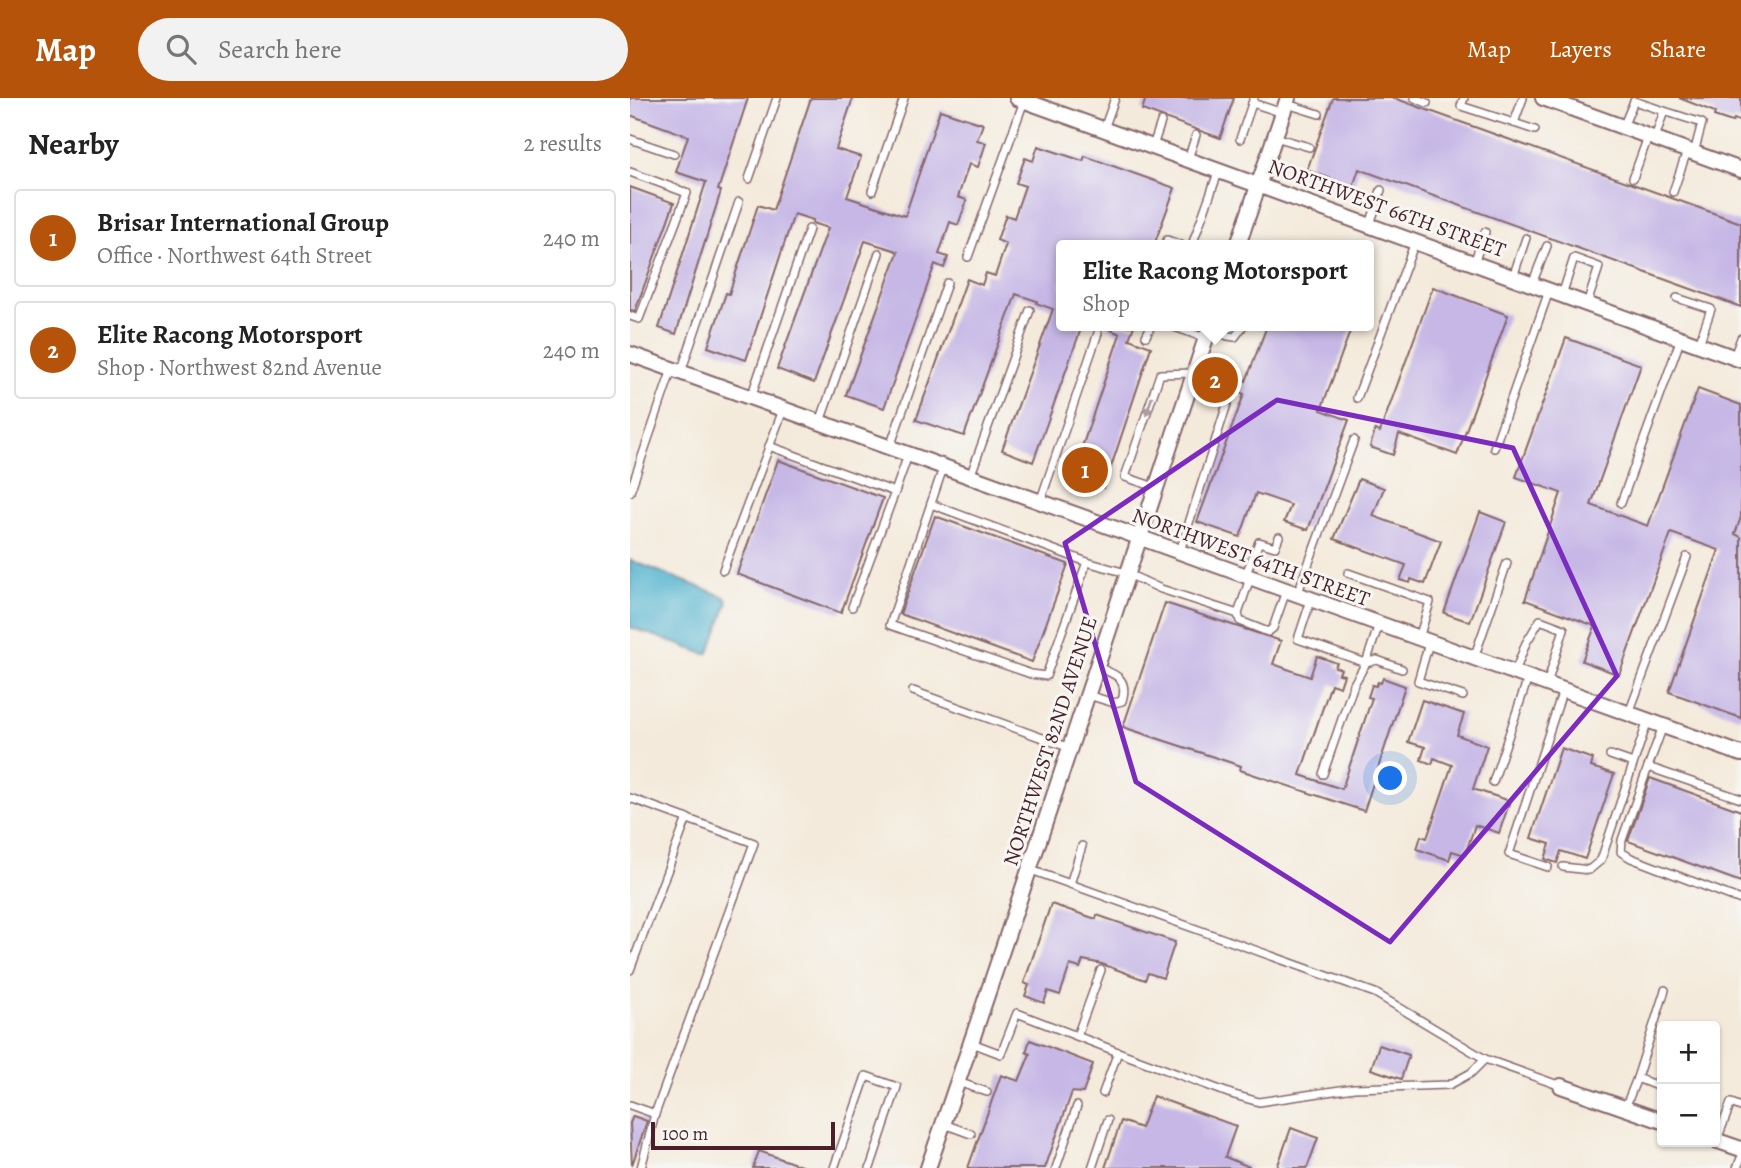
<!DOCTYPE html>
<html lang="en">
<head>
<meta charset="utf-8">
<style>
	:root { --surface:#fff; --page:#f2f2f2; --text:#222; --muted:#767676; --line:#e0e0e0; --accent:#b45309 }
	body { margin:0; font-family:Alegreya,serif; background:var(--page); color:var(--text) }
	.controls { position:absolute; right:21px; bottom:21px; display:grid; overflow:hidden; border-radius:7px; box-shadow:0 2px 5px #0004 }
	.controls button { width:63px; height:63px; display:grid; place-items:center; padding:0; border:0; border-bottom:2px solid var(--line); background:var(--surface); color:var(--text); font:35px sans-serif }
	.scale { position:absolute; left:21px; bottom:18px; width:184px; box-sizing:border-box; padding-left:7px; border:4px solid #4a1f2b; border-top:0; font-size:19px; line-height:24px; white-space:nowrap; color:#4a1f2b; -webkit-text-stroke:5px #f6f6f2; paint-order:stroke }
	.you { position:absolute; left:761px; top:681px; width:24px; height:24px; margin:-18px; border:5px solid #fff; border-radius:50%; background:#1a73e8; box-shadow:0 0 0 10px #1a73e833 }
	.badge { display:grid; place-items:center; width:46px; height:46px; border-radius:50%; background:var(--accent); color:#fff; font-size:23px; font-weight:700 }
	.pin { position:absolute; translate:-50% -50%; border:4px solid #fff; box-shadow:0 2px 7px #0006 }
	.popup { position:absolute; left:426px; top:142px; width:318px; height:91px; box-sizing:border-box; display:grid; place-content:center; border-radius:7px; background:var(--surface); filter:drop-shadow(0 2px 5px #0005); font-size:23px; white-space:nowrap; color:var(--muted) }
	.popup b { font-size:26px; color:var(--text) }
	.popup::after { content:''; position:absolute; left:50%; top:100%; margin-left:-14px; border:14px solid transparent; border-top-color:var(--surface) }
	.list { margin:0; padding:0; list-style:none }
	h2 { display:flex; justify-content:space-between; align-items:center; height:91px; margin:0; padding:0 28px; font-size:30px }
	h2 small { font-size:23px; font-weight:400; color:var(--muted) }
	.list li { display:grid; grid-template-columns:46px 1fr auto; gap:21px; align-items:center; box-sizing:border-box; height:98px; margin:0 14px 14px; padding:0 14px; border:2px solid var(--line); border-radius:7px }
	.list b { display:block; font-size:26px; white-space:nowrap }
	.list p { margin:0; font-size:23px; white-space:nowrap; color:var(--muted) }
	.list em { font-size:23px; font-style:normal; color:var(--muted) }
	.icon { flex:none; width:38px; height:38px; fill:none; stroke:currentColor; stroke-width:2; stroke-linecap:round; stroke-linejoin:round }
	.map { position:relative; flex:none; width:1111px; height:1070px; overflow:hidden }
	header { display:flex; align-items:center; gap:42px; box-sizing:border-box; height:98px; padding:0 35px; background:var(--accent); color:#fff }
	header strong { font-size:33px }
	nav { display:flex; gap:38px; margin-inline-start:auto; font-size:24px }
	.search { width:490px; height:63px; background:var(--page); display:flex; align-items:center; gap:18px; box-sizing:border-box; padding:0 24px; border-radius:38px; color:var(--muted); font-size:26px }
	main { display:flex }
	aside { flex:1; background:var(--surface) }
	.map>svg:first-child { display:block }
</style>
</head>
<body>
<header>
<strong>Map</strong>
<div class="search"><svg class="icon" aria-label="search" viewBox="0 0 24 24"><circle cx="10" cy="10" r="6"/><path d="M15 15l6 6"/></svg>Search here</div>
<nav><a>Map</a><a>Layers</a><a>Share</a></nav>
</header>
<main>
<aside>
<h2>Nearby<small>2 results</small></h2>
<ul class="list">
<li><span class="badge">1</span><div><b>Brisar International Group</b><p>Office · Northwest 64th Street</p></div><em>240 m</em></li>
<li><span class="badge">2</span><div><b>Elite Racong Motorsport</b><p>Shop · Northwest 82nd Avenue</p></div><em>240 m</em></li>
</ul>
</aside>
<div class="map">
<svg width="1111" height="1070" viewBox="0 0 1111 1070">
	<rect width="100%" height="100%" fill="#f6f6f2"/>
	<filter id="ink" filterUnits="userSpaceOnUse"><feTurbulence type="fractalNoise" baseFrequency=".0143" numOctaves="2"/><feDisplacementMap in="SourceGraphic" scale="14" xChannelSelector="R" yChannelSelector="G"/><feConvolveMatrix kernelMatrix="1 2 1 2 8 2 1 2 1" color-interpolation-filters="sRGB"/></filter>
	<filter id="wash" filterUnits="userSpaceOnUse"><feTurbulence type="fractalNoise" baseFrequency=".00686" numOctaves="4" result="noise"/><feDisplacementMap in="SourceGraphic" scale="28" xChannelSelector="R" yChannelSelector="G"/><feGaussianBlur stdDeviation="1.57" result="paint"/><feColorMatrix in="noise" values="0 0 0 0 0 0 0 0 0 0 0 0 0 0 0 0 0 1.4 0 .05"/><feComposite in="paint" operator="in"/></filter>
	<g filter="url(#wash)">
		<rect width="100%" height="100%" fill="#f4eadb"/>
		<polygon fill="#50b2cf" stroke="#4d687d" stroke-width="2" points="0,462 95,499 98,504 79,555 75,556 0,529"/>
		<g id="blocks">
			<g fill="#c6b7e6">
				<polygon points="0,0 118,0 88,92 91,93 46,236 29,230 76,84 46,74 58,38 0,17"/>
				<polygon points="181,0 223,0 206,51 231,59 217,99 275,118 310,12 353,26 347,42 356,45 348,69 339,66 328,99 337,102 328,127 320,124 309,156 318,159 314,170 305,166 254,310 216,297 268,154 264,152 235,143 184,285 147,271 198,130 182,125 183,122 164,116 116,262 78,249 96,195 99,196 128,107 143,112"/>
				<polygon points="516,0 604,0 590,40 512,12"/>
				<polygon points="703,0 764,0 1111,125 1111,209 729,71 723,89 677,72"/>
				<polygon points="1049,0 1111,0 1111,24 1104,21 1102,24 1084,18 1085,14"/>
				<polygon points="408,48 453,63 455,58 545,90 524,147 431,147 431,228 452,228 403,364 372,352 423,211 406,205 407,203 386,196 334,338 286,322 337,181 352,187 356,175 365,178 376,146 367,142 376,117 384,120 395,88 386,85 395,60 403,63"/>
				<polygon points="0,89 44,105 5,213 0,212"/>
				<polygon points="803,189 878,217 827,357 769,336 763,357 740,349 745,332 750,334"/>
				<polygon points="472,228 504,228 499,241 521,249 474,390 442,379 490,236"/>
				<polygon points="637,228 722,228 691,312 719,322 678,432 654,424 661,407 626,395 610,439 567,424 614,296 596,289 601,277 616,283"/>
				<polygon points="936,240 1011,267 961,407 1018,428 1068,291 1111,307 1111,419 1105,436 1111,439 1111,620 1039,594 1089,452 1041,435 989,577 952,563 965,528 895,502 931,395 886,379"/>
				<polygon points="148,362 253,400 211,515 107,476"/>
				<polygon points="729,381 754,390 743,418 811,443 795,486 781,481 780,485 770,482 776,467 704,441"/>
				<polygon points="850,414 876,424 840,524 814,515"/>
				<polygon points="305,418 438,466 402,564 270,516"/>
				<polygon points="535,505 651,543 643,566 680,579 687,558 707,565 705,569 711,571 709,576 714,577 710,589 701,586 670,677 712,691 742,600 738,599 742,587 746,588 748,584 751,585 753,580 775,588 734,713 610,672 611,668 493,629"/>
				<polygon points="792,602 834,616 827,637 857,648 843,691 880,703 869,735 845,727 835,757 822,753 819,762 787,751 791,738 797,740 822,667 804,660 802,666 791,662 795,649 778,644"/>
				<polygon points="931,650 963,661 961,669 984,676 955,761 931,753 927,765 915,761 920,746 901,740"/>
				<polygon points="1020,680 1111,713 1111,784 998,743"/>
				<polygon points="421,806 466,821 467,817 545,844 533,880 518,875 515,882 472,866 453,862 450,870 440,867 430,897 418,893 414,905 395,898 399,887 394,885"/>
				<polygon points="400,942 463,966 453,995 442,994 415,1070 338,1070 371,977 389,983 400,956 396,954"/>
				<polygon points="749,947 779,957 771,981 741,971"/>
				<polygon points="523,998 606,1028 595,1059 622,1070 475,1070 491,1023 511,1030"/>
				<polygon points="3,1018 17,1023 2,1067 0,1025"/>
				<polygon points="661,1030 688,1040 677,1070 647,1070"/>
				<polygon points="129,1053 174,1069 174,1070 123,1070"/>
			</g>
		</g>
	</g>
	<g filter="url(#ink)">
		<use href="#blocks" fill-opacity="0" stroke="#866669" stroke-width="2"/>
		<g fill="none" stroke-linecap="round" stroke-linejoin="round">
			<g stroke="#866669" stroke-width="10">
				<g id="lane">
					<polyline points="785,0 797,5"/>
					<polyline points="834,0 831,8 884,25"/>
					<polyline points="893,0 884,25 905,32"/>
					<polyline points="622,5 653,15"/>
					<polyline points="657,6 689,16"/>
					<polyline points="1034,13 1072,25 1064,55"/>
					<polyline points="993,29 1004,3 1034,13 1025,40"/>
					<polyline points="474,31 485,0"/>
					<polyline points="645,39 679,49"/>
					<polyline points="0,41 44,56"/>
					<polyline points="610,41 624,0"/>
					<polyline points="523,48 531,24"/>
					<polyline points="558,61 566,37"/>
					<polyline points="0,74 57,95 9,221 0,218"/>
					<polyline points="1003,80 1018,39"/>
					<polyline points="119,81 147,0"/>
					<polyline points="242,93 274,0"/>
					<polyline points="1043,94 1057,53"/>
					<polyline points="740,127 751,92"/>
					<polyline points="537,142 551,147"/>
					<polyline points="562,147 589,72"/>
					<polyline points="338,159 394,3"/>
					<polyline points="844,165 855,134"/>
					<polyline points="883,179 896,140"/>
					<polyline points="902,186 917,148"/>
					<polyline points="932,197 944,160 969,169 957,206"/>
					<polyline points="1047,200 1081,211 1069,246"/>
					<polyline points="542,228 575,240"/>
					<polyline points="580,231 598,238 605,239 613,228"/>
					<polyline points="516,238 521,228"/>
					<polyline points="1104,259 1111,240"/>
					<polyline points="51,274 109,104"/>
					<polyline points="121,299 179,131"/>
					<polyline points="727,300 785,144"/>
					<polyline points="190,324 249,155"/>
					<polyline points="139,348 265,394 278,357"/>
					<polyline points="260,349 317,185"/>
					<polyline points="864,350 919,193"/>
					<polyline points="313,370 260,527 401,576 416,578 457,464 496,475 531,491 608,516 620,480"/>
					<polyline points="340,379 400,212"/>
					<polyline points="525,389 495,379 530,276 564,275"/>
					<polyline points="0,394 42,271"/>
					<polyline points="410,404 468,235"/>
					<polyline points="991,405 1051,240"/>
					<polyline points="301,406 457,464"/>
					<polyline points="550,453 599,300 560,288"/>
					<polyline points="93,472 153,312"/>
					<polyline points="718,475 800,504 789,540"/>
					<polyline points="615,478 629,444 645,449 649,439"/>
					<polyline points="667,497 724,342"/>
					<polyline points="681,502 668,541 736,565 749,526"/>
					<polyline points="222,509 265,394"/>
					<polyline points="608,516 610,523 638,534 643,530 656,493"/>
					<polyline points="799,545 788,583 833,598"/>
					<polyline points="844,560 877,465"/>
					<polyline points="885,574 896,545 910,522 934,531 917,586"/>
					<polyline points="283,593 440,650"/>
					<path d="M458,597L484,605L492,603C499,580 485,576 467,569"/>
					<polyline points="999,615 1057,459"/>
					<polyline points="1033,628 1018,669 1111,701"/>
					<polyline points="980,657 1003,665"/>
					<polyline points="1018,669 992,742 991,754 1001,760 1111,802"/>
					<polyline points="693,676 724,586 736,565 747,562 772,571"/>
					<polyline points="863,684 898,580"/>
					<polyline points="0,700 124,745 25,1016"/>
					<polyline points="918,769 879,756 933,592"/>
					<polyline points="933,769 959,772 971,762 1018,622"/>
					<polyline points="401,772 745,895 855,961 931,988"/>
					<polyline points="440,786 452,748"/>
					<polyline points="0,872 57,720"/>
					<polyline points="447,938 471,872"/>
					<polyline points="342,945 371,956 387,915 488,954 473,995"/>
					<polyline points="488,954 601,996 629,1004 724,990 819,987 841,975 855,961"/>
					<polyline points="1007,980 1035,892"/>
					<polyline points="328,984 357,994"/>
					<polyline points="0,1007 25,1016 11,1070"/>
					<polyline points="995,1010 1007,980 1032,990"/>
					<polyline points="314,1026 341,1036"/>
					<polyline points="1087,1042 1101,1005 1111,1009"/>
					<polyline points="204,1070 236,978 267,989 240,1070"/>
					<polyline points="426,1070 447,1008"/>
					<polyline points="462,1070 478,1022"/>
					<polyline points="1107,1070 1111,1060"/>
				</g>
			</g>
			<g stroke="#866669" stroke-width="18">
				<g id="street">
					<polyline points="387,0 1111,262"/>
					<polyline points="913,0 1111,72"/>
					<polyline points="608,147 658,0"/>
					<polyline points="0,256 1111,656"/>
					<polyline points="931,988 1032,1023"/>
					<polyline points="1085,1042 1111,1051"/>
					<path d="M298,1070C395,790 486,509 580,228"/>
				</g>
			</g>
			<use href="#lane" stroke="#fff" stroke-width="7"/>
			<use href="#street" stroke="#fff" stroke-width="14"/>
		</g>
		<defs><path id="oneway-solid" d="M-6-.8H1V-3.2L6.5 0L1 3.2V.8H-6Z" transform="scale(1.75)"/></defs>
		<use fill="#ae9aa0" href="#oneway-solid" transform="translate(519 308) rotate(109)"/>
	</g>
	<path fill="none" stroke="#7b2cbf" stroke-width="5" stroke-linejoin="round" d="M647,302L883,350L987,578L760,844L506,684L435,445Z"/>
	<g text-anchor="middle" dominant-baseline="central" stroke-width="6" stroke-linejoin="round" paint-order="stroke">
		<g font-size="21" fill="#4a1f2b" stroke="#f6f6f2">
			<text transform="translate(757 110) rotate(20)">NORTHWEST 66TH STREET</text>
			<text transform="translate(621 459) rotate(20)">NORTHWEST 64TH STREET</text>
			<text transform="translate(420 643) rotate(-72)">NORTHWEST 82ND AVENUE</text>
		</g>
	</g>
</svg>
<div class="controls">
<button>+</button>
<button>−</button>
</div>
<div class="scale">100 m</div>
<div class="you"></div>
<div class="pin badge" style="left:455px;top:372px">1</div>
<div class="pin badge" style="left:585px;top:282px">2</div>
<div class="popup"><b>Elite Racong Motorsport</b>Shop</div>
</div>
</main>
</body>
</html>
